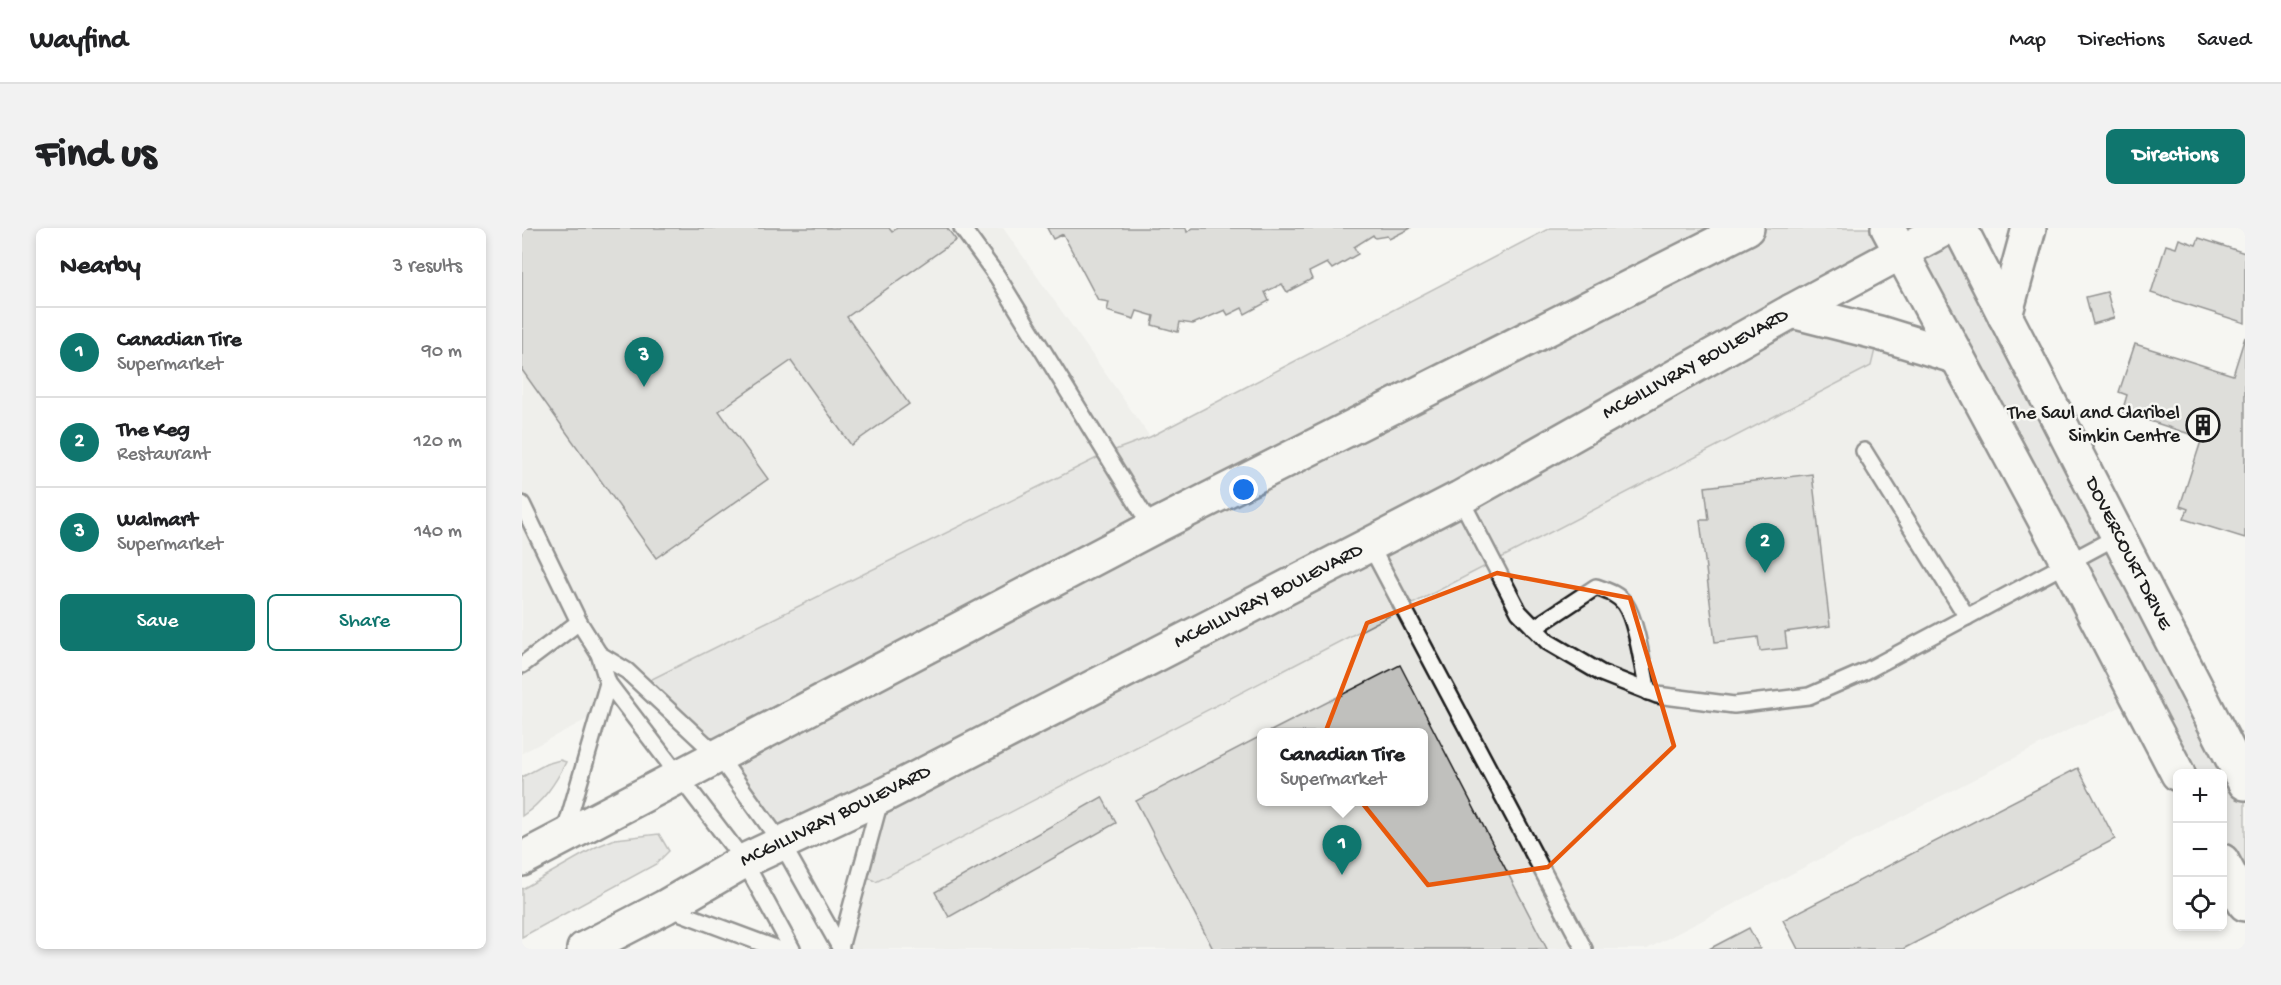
<!DOCTYPE html>
<html lang="en">
<head>
<meta charset="utf-8">
<style>
	:root { --surface:#fff; --page:#f2f2f2; --text:#202124; --muted:#757577; --line:#e0e0e0; --accent:#0f766e }
	body { margin:0; font-family:"Gochi Hand",sans-serif; background:var(--page); color:var(--text) }
	.controls { position:absolute; right:18px; bottom:18px; display:grid; overflow:hidden; border-radius:9px; box-shadow:0 3px 9px #0003 }
	.controls button { width:54px; height:54px; display:grid; place-items:center; padding:0; border:0; border-bottom:2px solid var(--line); background:var(--surface); color:var(--text); font:30px sans-serif }
	.you { position:absolute; left:722px; top:262px; width:21px; height:21px; margin:-15px; border:4px solid #fff; border-radius:50%; background:#1a73e8; box-shadow:0 0 0 9px #1a73e833 }
	.badge { display:grid; place-items:center; width:39px; height:39px; border-radius:50%; background:var(--accent); color:#fff; font-size:20px; font-weight:700 }
	.pin { position:absolute; translate:-50% -50px; filter:drop-shadow(0 2px 3px #0008) }
	.pin::after { content:''; position:absolute; top:32px; width:21px; height:18px; background:inherit; clip-path:polygon(0 0,100% 0,50% 100%) }
	.popup { position:absolute; left:735px; top:500px; width:171px; height:78px; box-sizing:border-box; display:grid; place-content:center; border-radius:9px; background:var(--surface); filter:drop-shadow(0 2px 4px #0005); font-size:20px; white-space:nowrap; color:var(--muted) }
	.popup b { font-size:22px; color:var(--text) }
	.popup::after { content:''; position:absolute; left:50%; top:100%; margin-left:-12px; border:12px solid transparent; border-top-color:var(--surface) }
	.list { margin:0; padding:0; list-style:none }
	h2 { display:flex; justify-content:space-between; align-items:center; height:78px; margin:0; padding:0 24px; font-size:26px }
	h2 small { font-size:20px; font-weight:400; color:var(--muted) }
	.list li { display:grid; grid-template-columns:39px 1fr auto; gap:18px; align-items:center; box-sizing:border-box; height:90px; padding:0 24px; border-top:2px solid var(--line) }
	.list b { display:block; font-size:22px; white-space:nowrap }
	.list p { margin:0; font-size:20px; white-space:nowrap; color:var(--muted) }
	.list em { font-size:20px; font-style:normal; color:var(--muted) }
	.actions { display:flex; gap:12px; padding:18px 24px }
	.actions a { flex:1; padding:14px 0; border:2px solid var(--accent); border-radius:9px; text-align:center; font-size:21px; color:var(--accent) }
	.actions .main { background:var(--accent); color:#fff }
	.icon { flex:none; width:33px; height:33px; fill:none; stroke:currentColor; stroke-width:2; stroke-linecap:round; stroke-linejoin:round }
	.map { position:relative; flex:none; width:1723px; height:721px; overflow:hidden; border-radius:9px }
	header { display:flex; align-items:center; gap:36px; box-sizing:border-box; height:84px; padding:0 30px; background:var(--surface); border-bottom:2px solid var(--line) }
	header strong { font-size:28px }
	nav { display:flex; gap:33px; margin-inline-start:auto; font-size:21px }
	.intro { display:flex; align-items:center; justify-content:space-between; box-sizing:border-box; height:144px; padding:0 36px }
	h1 { margin:0; font-size:42px }
	.button { padding:15px 27px; border-radius:9px; background:var(--accent); color:#fff; font-size:21px; font-weight:700 }
	main { display:flex; gap:36px; padding:0 36px }
	aside { flex:1; background:var(--surface); border-radius:9px; box-shadow:0 3px 9px #0003 }
	.map>svg:first-child { display:block }
</style>
</head>
<body>
<header>
<strong>Wayfind</strong>
<nav><a>Map</a><a>Directions</a><a>Saved</a></nav>
</header>
<div class="intro"><h1>Find us</h1><a class="button">Directions</a></div>
<main>
<aside>
<h2>Nearby<small>3 results</small></h2>
<ul class="list">
<li><span class="badge">1</span><div><b>Canadian Tire</b><p>Supermarket</p></div><em>90 m</em></li>
<li><span class="badge">2</span><div><b>The Keg</b><p>Restaurant</p></div><em>120 m</em></li>
<li><span class="badge">3</span><div><b>Walmart</b><p>Supermarket</p></div><em>140 m</em></li>
</ul>
<div class="actions"><a class="main">Save</a><a>Share</a></div>
</aside>
<div class="map">
<svg width="1723" height="721" viewBox="0 0 1723 721">
	<rect width="100%" height="100%" fill="#f6f6f2"/>
	<filter id="ink" filterUnits="userSpaceOnUse"><feTurbulence type="fractalNoise" baseFrequency=".0167" numOctaves="2"/><feDisplacementMap in="SourceGraphic" scale="12" xChannelSelector="R" yChannelSelector="G"/><feConvolveMatrix kernelMatrix="1 2 1 2 8 2 1 2 1" color-interpolation-filters="sRGB"/></filter>
	<g filter="url(#ink)">
		<g fill="#e6e6e2" fill-rule="evenodd">
			<polygon points="0,0 481,0 628,209 585,225 120,456 78,427 86,455 77,485 0,525"/>
			<path d="M1357,105L1435,129L1616,469L1581,488L1554,498L1125,721H319L339,645L354,654L1349,138ZM739,504H901V574H739Z"/>
		</g>
		<g fill="#d6d6d2" stroke="#797977" stroke-width="1.5">
			<polygon points="1028,0 1366,0 1380,24 1424,0 1723,555 1723,676 1701,633 1700,546 1656,546 1379,24 1271,83 1357,105 1349,138 354,654 339,645 359,568 260,616 197,529 120,456 585,225 628,209"/>
			<path d="M38,532L44,534C33,556 21,574 0,588V549L24,536Z"/>
			<polygon points="137,606 147,623 134,636 0,709 0,661 74,619 93,611"/>
		</g>
		<g fill="#c0c0bd" stroke="#1c1c1c" stroke-width="1.5">
			<polygon points="0,0 367,0 370,4 375,0 425,0 434,12 325,89 387,176 329,217 269,133 197,183 246,251 134,330 0,142"/>
			<polygon points="525,0 664,0 665,4 671,0 889,0 867,11 865,8 853,10 851,7 832,19 836,26 810,41 805,35 787,44 790,51 765,64 760,56 743,64 747,73 723,86 720,80 706,87 703,82 671,96 658,94 656,104 630,97 632,88 615,83 612,91 585,83 587,74 576,72 541,6 531,11"/>
			<polygon points="1677,10 1723,25 1723,95 1629,65 1644,17 1654,20 1657,11 1674,17"/>
			<polygon points="1585,64 1592,90 1571,96 1564,69"/>
			<polygon points="1723,109 1723,310 1662,291 1666,281 1658,278 1680,210 1600,184 1605,167 1597,164 1613,116 1711,147"/>
			<polygon points="1290,246 1308,398 1263,404 1265,420 1238,423 1236,409 1193,414 1178,292 1187,292 1183,259"/>
			<polygon points="878,437 1025,721 691,721 614,573 739,508 739,574 901,574 901,504 747,504"/>
			<polygon points="1556,540 1593,611 1381,721 1276,721 1261,692"/>
			<polygon points="580,569 594,595 427,689 413,664"/>
			<polygon points="1227,700 1238,721 1187,721"/>
		</g>
		<g fill="none" stroke-linecap="round" stroke-linejoin="round">
			<g stroke="#1c1c1c" stroke-width="20">
				<g id="lane">
					<polyline points="440,0 475,48 630,300"/>
					<polyline points="1342,223 1445,389"/>
					<polyline points="938,270 997,384 1026,414 1079,445 1135,467 1212,477 1287,468 1342,444 1596,308"/>
					<polyline points="0,276 57,394 77,426 86,455 222,633 270,721"/>
					<polyline points="848,317 1062,721"/>
					<path d="M1012,400L1074,359C1085,363 1096,366 1103,376C1115,393 1121,442 1126,464"/>
					<polyline points="77,426 105,443 197,529 260,616 319,721"/>
					<polyline points="0,437 57,394"/>
					<polyline points="42,607 86,455"/>
					<polyline points="146,680 256,721"/>
					<polyline points="318,720 359,569"/>
				</g>
			</g>
			<g stroke="#1c1c1c" stroke-width="38">
				<g id="secondary">
					<polyline points="1366,0 1546,335 1656,546"/>
					<polyline points="1438,0 1723,555"/>
					<polyline points="1700,633 1723,676"/>
				</g>
			</g>
			<g stroke="#1c1c1c" stroke-width="38">
				<g id="primary">
					<polyline points="1270,83 1357,105 1435,129"/>
					<polyline points="1483,88 1507,0"/>
					<polyline points="0,631 630,300 1225,0"/>
					<polyline points="62,721 143,679 222,633 360,568 938,270 1270,83 1424,0"/>
				</g>
			</g>
			<use href="#lane" stroke="#f6f6f2" stroke-width="15"/>
			<use href="#secondary" stroke="#f6f6f2" stroke-width="33"/>
			<use href="#primary" stroke="#f6f6f2" stroke-width="33"/>
		</g>
	</g>
	<path d="M0 0H1723V721H0ZM975,345L1108,370L1152,518L1026,639L906,657L797,521L845,395Z" fill="#f6f6f2" fill-opacity=".55" fill-rule="evenodd"/>
	<path fill="none" stroke="#e8590c" stroke-width="4.5" stroke-linejoin="round" d="M975,345L1108,370L1152,518L1026,639L906,657L797,521L845,395Z"/>
	<defs>
		<g id="building-ring" transform="scale(1.725)"><circle r="9.5" fill="#f6f6f2" stroke="#1c1c1c" stroke-width="1.5"/><path d="M-4-6H4V6H1V3H-1V6H-4ZM-2.5-4.3h1.7v1.8h-1.7ZM.8-4.3h1.7v1.8H.8ZM-2.5-1h1.7V.8h-1.7ZM.8-1h1.7V.8H.8Z" fill="#1c1c1c"/></g>
	</defs>
	<g fill-rule="evenodd">
		<use href="#building-ring" x="1681" y="197"/>
	</g>
	<g text-anchor="middle" dominant-baseline="central" stroke-width="5" stroke-linejoin="round" paint-order="stroke">
		<g font-size="20" fill="#1c1c1c" stroke="#f6f6f2">
			<text transform="translate(1174 137) rotate(-29)">MCGILLIVRAY BOULEVARD</text>
			<text transform="translate(1605 326) rotate(63)">DOVERCOURT DRIVE</text>
			<text transform="translate(747 369) rotate(-27)">MCGILLIVRAY BOULEVARD</text>
			<text transform="translate(314 589) rotate(-26)">MCGILLIVRAY BOULEVARD</text>
		</g>
		<g font-size="20" fill="#1c1c1c" stroke="#f6f6f2" text-anchor="end">
			<text x="1658" y="186">The Saul and Claribel<tspan x="1658" dy="23">Simkin Centre</tspan></text>
		</g>
	</g>
</svg>
<div class="controls">
<button>+</button>
<button>−</button>
<button><svg class="icon" aria-label="locate" viewBox="0 0 24 24"><circle cx="12" cy="12" r="6"/><path d="M12 2v4M12 18v4M2 12h4M18 12h4"/></svg></button>
</div>
<div class="you"></div>
<div class="pin badge" style="left:820px;top:647px">1</div>
<div class="popup"><b>Canadian Tire</b>Supermarket</div>
<div class="pin badge" style="left:1243px;top:345px">2</div>
<div class="pin badge" style="left:122px;top:159px">3</div>
</div>
</main>
</body>
</html>
